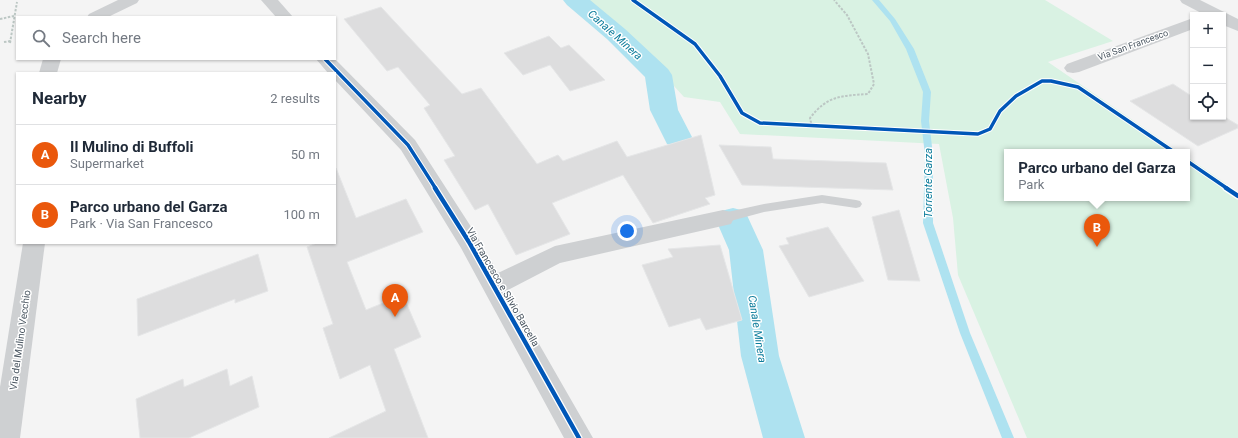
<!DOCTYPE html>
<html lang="en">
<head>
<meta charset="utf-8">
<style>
	:root { --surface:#fff; --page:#f6f6f7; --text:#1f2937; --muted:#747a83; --line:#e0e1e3; --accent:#ea580c }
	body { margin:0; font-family:Roboto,sans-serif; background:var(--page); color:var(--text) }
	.controls { position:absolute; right:12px; top:12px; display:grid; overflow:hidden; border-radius:0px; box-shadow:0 1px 3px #0004 }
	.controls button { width:36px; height:36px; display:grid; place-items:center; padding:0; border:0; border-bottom:1px solid var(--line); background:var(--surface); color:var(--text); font:20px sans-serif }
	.you { position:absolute; left:627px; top:231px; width:14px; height:14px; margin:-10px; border:3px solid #fff; border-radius:50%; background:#1a73e8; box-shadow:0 0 0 6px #1a73e833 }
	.badge { display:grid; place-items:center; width:26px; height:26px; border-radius:50%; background:var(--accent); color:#fff; font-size:13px; font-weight:700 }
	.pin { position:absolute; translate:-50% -33px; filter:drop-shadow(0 1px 2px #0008) }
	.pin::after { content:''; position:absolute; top:21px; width:14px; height:12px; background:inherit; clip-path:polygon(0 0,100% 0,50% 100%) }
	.popup { position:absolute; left:1004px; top:149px; width:186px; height:52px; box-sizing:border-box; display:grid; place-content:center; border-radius:0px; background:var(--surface); filter:drop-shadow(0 1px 3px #0005); font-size:13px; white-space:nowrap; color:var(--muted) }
	.popup b { font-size:15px; color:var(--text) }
	.popup::after { content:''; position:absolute; left:50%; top:100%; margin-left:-8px; border:8px solid transparent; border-top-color:var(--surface) }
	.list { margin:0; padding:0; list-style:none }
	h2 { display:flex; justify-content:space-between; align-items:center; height:52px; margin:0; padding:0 16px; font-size:17px }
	h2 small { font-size:13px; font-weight:400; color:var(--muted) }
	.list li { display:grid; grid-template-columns:26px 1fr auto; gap:12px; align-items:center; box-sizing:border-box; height:60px; padding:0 16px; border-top:1px solid var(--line) }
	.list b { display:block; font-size:15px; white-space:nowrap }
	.list p { margin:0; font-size:13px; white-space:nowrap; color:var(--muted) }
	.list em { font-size:13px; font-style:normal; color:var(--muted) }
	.icon { flex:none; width:22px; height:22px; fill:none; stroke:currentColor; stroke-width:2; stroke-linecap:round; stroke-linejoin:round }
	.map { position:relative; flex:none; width:1238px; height:438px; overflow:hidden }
	.search { position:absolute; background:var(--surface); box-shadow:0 1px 3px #0004; left:16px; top:16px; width:320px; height:44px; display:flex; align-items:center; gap:10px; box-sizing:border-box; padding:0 14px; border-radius:0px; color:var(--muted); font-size:15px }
	.panel { position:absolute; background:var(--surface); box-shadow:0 1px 3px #0004; left:16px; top:72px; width:320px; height:172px; border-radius:0px }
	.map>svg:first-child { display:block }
</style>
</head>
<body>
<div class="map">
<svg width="1238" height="438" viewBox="0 0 1238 438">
	<rect width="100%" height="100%" fill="#f4f4f4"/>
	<polygon fill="#d9f2e3" points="578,0 1045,0 1113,41 1048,62 1179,152 1007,152 1007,198 1187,198 1187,157 1238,192 1238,438 1027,438 958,275 953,218 939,144 740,134 720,102 684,97 632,40"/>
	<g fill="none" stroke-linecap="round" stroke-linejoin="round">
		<polygon fill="#aee2f0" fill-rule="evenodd" points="872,0 879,0 895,19 914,49 931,92 929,121 933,155 933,223 970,333 1014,438 1002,438 960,333 923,223 925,155 921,121 923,92 906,49 890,21"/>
		<g fill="#aee2f0" fill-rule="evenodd">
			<polygon points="563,0 590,0 625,29 668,69 672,75 678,110 692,137 687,144 677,147 667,144 650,110 645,77 607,39 567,5"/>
			<polygon points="733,208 745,211 763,250 779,356 805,438 763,438 741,356 729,250 716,220 721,211"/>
		</g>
	</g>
	<g fill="#ddddde" stroke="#e5e6e7">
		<polygon points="381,7 462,94 481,88 537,164 558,155 563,161 617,141 627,157 701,135 715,195 705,198 710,204 653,223 623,175 552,203 570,234 516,255 488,204 475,210 444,160 455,156 424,108 430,105 398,67 387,71 344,19"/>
		<polygon points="549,36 561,48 569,45 605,80 570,91 550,65 523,75 504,53"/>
		<polygon points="1173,84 1193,97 1193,117 1223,117 1223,116 1238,125 1238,128 1198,146 1130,101"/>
		<polygon points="719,145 771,147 773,159 886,163 893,190 742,185"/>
		<polygon points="336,168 356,218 406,199 423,232 347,262 366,310 388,301 390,306 405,300 421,337 394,349 428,438 329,438 386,411 370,365 340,379 323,328 333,324 307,247 317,243 335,243 335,169"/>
		<polygon points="899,210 920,281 888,280 872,217"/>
		<polygon points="828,227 864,281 809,297 779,246 789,244 786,238"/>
		<polygon points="720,245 742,320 706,330 700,318 669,327 642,265 673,257 668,249"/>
		<polygon points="258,254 268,291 235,303 235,299 138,336 137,299"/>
		<polygon points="227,369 230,386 252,376 259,407 189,438 140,438 136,399 183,379 184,387"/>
	</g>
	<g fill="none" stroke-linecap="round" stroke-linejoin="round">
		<g stroke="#bcc7c4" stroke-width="2" stroke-dasharray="2.5 1.5" stroke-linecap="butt">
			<path d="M633,0L695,44L720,76L742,113L760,123L978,134C991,130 994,120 1001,110C1013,94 1032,83 1052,81"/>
			<polyline points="0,19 14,16"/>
			<polyline points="4,42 11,41"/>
			<polyline points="10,43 17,2"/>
			<polyline points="1082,89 1174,152"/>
			<path d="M812,127L810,118C828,95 841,96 868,94L874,84L868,54L847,15L834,0"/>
			<polyline points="1187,161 1228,189"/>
		</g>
		<polyline stroke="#bcc7c4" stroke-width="3" stroke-dasharray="3.5 2" stroke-linecap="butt" points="1226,188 1238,196"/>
		<polygon fill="#ced0d2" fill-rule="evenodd" points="822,195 856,200 860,201 862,204 860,207 856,208 822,203 764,212 723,223 719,221 717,218 719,215 723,213 764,204"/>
		<g fill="#ced0d2" fill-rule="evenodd">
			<polygon points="118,0 139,0 137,3 108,17 87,17 89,14"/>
			<polygon points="261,0 278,0 293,17 276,17"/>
			<polygon points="1180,0 1200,0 1238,19 1238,31 1223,25 1223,15 1205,15 1182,3"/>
			<polygon points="1193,18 1193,29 1079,72 1073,73 1067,72 1064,68 1067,64"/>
			<polygon points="43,59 61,59 57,73 39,73"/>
			<polygon points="316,59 335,59 415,140 477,236 498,273 555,246 723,210 731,212 734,218 731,224 560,263 508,290 593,438 564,438 461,248 401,150 335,80 335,73 328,73"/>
			<polygon points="23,243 45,243 20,438 0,438 0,387"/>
		</g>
		<g stroke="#fff" stroke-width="5.5">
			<g id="cycleway-far1">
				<polyline points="633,0 695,44 720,76 742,113 760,123 978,134 990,129 1000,111 1016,96 1042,81 1051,81 1078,87 1174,152"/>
				<polyline points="325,59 408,145 436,189"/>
				<polyline points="1187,161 1228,189"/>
			</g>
		</g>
		<g stroke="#fff" stroke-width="7">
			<g id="cycleway">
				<polyline points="435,188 469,242 579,438"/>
				<polyline points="1226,188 1238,196"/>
			</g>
		</g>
		<use href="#cycleway-far1" stroke="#0057b8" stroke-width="3.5"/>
		<use href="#cycleway" stroke="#0057b8" stroke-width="4.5"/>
	</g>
	<g text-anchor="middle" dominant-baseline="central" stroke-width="3" stroke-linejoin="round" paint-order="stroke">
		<g font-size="9" fill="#4a5661" stroke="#fff">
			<text transform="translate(1133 45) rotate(-20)">Via San Francesco</text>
		</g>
		<g font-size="10" fill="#4a5661" stroke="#fff">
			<text transform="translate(503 287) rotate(60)">Via Francesco e Silvio Barcella</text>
			<text transform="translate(20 340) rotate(-82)">Via del Mulino Vecchio</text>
		</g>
		<g font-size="11" font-style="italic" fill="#0c7c9b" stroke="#fff">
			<text transform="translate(615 35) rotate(42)">Canale Minera</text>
			<text transform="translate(928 183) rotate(-90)">Torrente Garza</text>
			<text transform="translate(757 329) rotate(81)">Canale Minera</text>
		</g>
	</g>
</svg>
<div class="controls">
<button>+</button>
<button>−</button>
<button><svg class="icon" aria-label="locate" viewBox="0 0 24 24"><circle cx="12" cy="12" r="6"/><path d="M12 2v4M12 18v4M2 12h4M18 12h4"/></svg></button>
</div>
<div class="you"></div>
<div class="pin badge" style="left:395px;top:317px">A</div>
<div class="pin badge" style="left:1097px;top:247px">B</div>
<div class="popup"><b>Parco urbano del Garza</b>Park</div>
<div class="search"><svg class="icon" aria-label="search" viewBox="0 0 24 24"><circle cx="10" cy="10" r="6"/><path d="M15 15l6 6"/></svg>Search here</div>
<section class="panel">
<h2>Nearby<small>2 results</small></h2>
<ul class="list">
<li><span class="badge">A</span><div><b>Il Mulino di Buffoli</b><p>Supermarket</p></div><em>50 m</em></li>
<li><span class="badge">B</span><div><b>Parco urbano del Garza</b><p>Park · Via San Francesco</p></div><em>100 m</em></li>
</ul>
</section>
</div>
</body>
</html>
